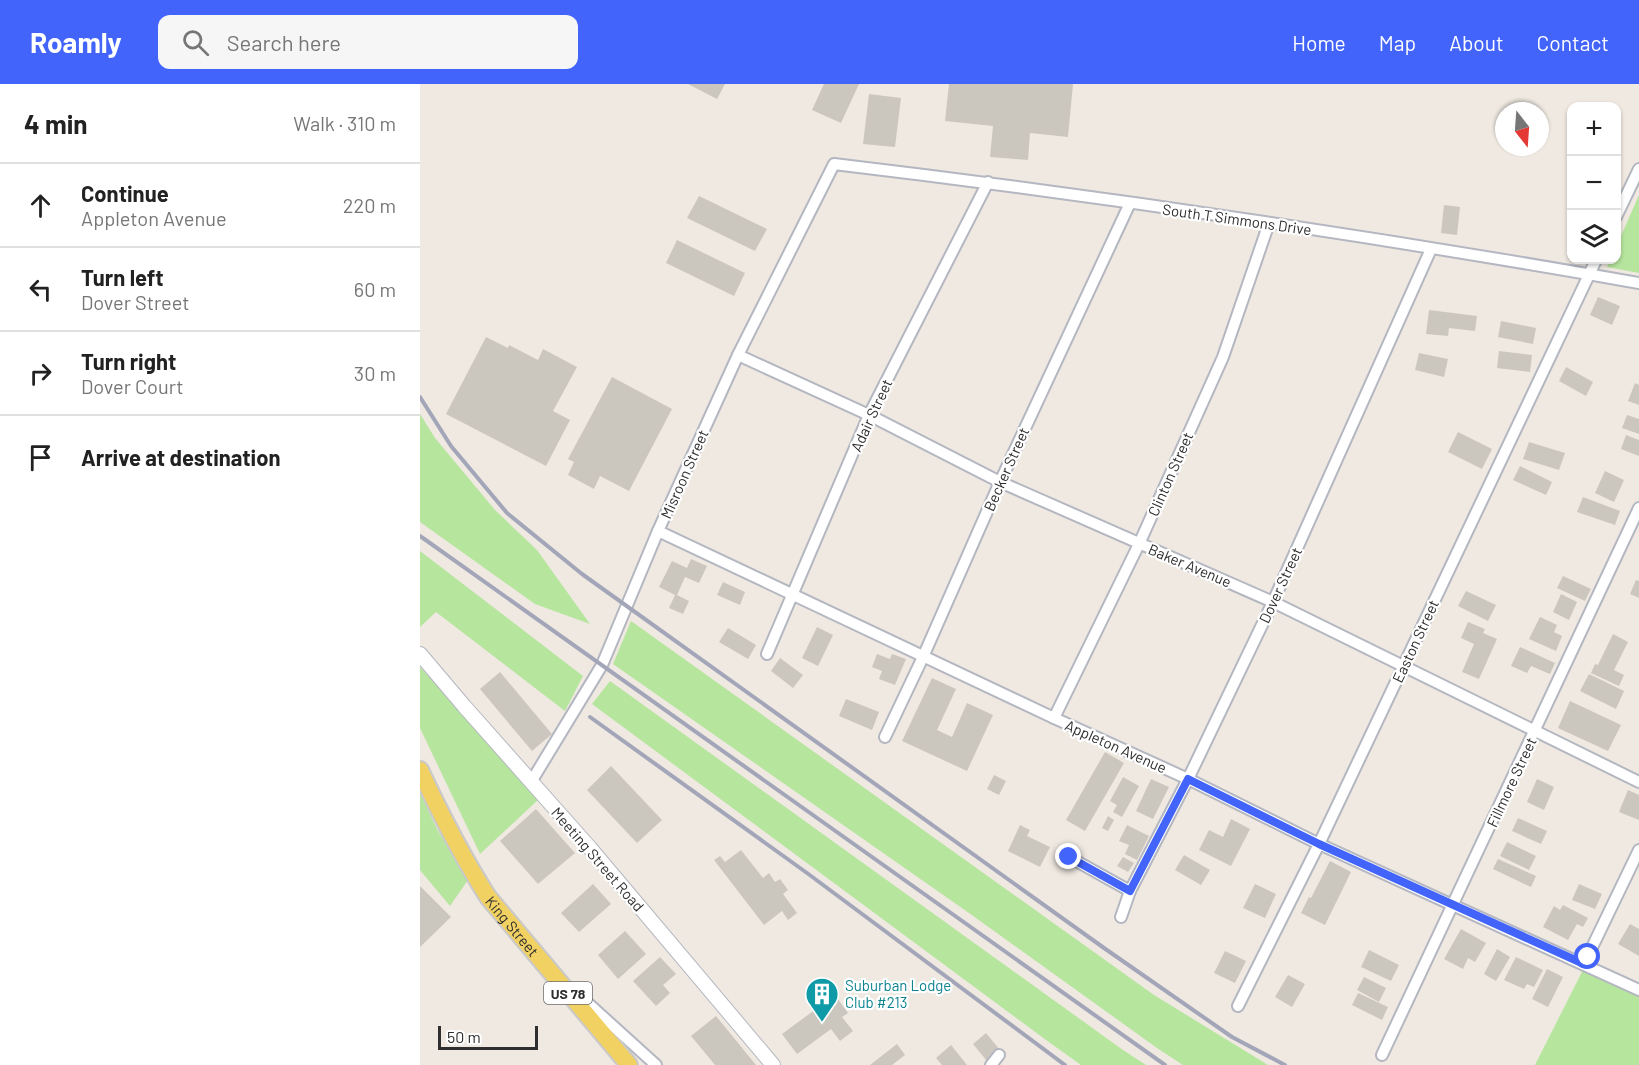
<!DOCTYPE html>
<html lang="en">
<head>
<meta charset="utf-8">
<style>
	:root { --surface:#fff; --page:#f6f6f6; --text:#222; --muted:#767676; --line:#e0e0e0; --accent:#4264fb }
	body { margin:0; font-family:Barlow,sans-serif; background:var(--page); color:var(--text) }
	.controls { position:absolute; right:18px; top:18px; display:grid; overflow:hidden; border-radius:12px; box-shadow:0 2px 4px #0004 }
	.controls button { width:54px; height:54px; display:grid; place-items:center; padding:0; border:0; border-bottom:2px solid var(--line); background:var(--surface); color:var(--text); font:30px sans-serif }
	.compass { position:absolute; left:1075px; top:18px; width:54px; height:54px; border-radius:50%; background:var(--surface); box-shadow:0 2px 4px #0004; rotate:163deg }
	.scale { position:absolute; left:18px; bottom:15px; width:100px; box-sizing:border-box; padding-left:6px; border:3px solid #2e2e2e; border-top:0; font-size:16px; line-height:21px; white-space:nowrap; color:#2e2e2e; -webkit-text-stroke:4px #fff; paint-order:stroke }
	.stop { position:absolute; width:18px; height:18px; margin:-14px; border:4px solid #4264fb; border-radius:50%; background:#fff }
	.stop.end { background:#4264fb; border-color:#fff; box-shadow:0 2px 6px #0008 }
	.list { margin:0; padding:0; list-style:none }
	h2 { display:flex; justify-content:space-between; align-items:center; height:78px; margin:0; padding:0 24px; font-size:26px }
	h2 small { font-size:20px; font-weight:400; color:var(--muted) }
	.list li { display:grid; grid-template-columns:39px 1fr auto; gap:18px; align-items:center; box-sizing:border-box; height:84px; padding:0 24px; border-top:2px solid var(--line) }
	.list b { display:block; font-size:22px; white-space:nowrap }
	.list p { margin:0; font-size:20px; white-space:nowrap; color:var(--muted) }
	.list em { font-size:20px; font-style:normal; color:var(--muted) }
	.icon { flex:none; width:33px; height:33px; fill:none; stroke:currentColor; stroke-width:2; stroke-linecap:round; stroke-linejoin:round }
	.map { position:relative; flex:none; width:1219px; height:981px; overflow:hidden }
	header { display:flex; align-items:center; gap:36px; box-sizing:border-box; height:84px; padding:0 30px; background:var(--accent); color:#fff }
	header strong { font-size:28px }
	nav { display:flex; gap:33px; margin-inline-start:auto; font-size:21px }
	.search { width:420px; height:54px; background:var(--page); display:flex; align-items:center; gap:15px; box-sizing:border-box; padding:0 21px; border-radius:12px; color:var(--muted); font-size:22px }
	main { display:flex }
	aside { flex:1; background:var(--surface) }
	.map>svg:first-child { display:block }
</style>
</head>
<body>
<header>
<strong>Roamly</strong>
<div class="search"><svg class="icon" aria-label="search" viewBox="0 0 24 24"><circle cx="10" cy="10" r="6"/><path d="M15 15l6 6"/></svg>Search here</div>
<nav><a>Home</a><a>Map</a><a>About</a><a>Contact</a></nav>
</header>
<main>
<aside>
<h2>4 min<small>Walk · 310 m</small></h2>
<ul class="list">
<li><svg class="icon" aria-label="ahead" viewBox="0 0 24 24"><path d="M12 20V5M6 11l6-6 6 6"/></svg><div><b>Continue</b><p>Appleton Avenue</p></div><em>220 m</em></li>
<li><svg class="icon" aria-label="left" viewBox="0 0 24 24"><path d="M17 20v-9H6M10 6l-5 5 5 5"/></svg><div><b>Turn left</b><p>Dover Street</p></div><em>60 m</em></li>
<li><svg class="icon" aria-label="right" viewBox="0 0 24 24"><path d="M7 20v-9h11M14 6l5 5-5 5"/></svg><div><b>Turn right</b><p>Dover Court</p></div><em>30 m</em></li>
<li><svg class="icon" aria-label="arrive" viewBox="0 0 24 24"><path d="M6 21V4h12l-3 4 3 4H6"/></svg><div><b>Arrive at destination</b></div></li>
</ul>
</aside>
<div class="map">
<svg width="1219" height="981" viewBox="0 0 1219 981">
	<rect width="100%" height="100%" fill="#efe9e1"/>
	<g fill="#b6e59e">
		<polygon points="1219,111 1219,189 1187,183 1190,176 1196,176 1197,161"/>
		<polygon points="0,330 15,354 75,426 117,466 170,540 115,520 0,438"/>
		<polygon points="0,467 163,592 145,627 16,528 0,543"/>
		<polygon points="211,537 734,911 848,981 763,981 737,964 549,829 193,580"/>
		<polygon points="0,583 119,715 60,770 0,644"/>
		<polygon points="190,597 703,966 726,981 661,981 626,956 172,620"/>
		<polygon points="0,709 17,745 48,796 30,822 0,786"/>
		<polygon points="1165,882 1219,907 1219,981 1115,981"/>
	</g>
	<g fill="#cbc7bf">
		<polygon points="268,0 305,0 297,15"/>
		<polygon points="404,0 439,0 421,39 392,26"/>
		<polygon points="529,0 653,0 648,53 610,49 608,76 570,73 573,42 525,37"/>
		<polygon points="449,10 481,14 475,63 443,60"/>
		<polygon points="279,112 347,145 335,167 267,134"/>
		<polygon points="1024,121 1040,123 1037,151 1021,149"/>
		<polygon points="257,156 325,189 314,212 246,179"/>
		<polygon points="1178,213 1200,222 1192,241 1170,231"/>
		<polygon points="1009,226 1057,232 1055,247 1029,244 1028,252 1006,250"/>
		<polygon points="1081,237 1116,244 1113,260 1078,253"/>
		<polygon points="66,253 88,264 89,261 118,276 123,265 157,283 133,327 150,336 126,382 26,330"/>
		<polygon points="1079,267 1112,271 1110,288 1077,284"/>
		<polygon points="999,269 1028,275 1024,293 995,286"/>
		<polygon points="1146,283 1173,298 1166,312 1139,297"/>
		<polygon points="192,293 252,325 209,407 180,392 174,405 148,391 154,378 148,375"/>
		<polygon points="1215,299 1219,301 1219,321 1208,317"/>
		<polygon points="1207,331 1219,335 1219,350 1202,344"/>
		<polygon points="1038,348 1072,365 1062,385 1028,368"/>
		<polygon points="1206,351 1219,356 1219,372 1201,365"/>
		<polygon points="1109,358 1145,369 1139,386 1103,375"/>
		<polygon points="1100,382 1132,398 1126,411 1093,396"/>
		<polygon points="1185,387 1204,396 1194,418 1175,409"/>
		<polygon points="1163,413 1200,427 1195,441 1157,428"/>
		<polygon points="271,475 287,482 279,499 265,493 257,511 269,517 263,530 249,524 255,511 239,503 252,477 267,484"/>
		<polygon points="1143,492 1171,505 1165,517 1137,504"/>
		<polygon points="1216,496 1219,497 1219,514 1210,510"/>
		<polygon points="303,498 325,508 320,521 297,511"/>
		<polygon points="1046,507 1076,521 1068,537 1038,522"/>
		<polygon points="1141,510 1157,518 1149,536 1133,528"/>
		<polygon points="1120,533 1137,541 1134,548 1142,552 1136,567 1109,555"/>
		<polygon points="1048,538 1065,545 1063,549 1077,555 1059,595 1042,588 1054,560 1041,554"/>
		<polygon points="397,543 413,551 398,582 382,574"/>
		<polygon points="308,544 336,561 328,575 299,558"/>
		<polygon points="1193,550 1208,558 1194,586 1204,591 1199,602 1171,589 1175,580 1178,581"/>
		<polygon points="1100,563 1135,579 1130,590 1111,582 1107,589 1091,582"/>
		<polygon points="457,570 470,575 472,570 486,575 475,601 459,595 462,587 452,583"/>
		<polygon points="360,574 383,591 373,604 351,587"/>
		<polygon points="80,588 132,650 112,667 60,605"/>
		<polygon points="1169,590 1204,607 1196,625 1160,607"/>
		<polygon points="512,594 536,605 517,646 532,653 547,619 573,631 547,687 482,657"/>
		<polygon points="426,615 459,628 452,646 419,632"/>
		<polygon points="1150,617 1201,641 1188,667 1138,644"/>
		<polygon points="685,668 704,679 665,747 646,736"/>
		<polygon points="191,682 242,736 217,759 167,706"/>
		<polygon points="574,691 586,697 579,711 567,705"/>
		<polygon points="703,693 719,702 702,733 693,728 697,721 690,717"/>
		<polygon points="731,695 749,703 733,735 716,727"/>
		<polygon points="1117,695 1134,703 1124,726 1107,718"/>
		<polygon points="1208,706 1219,711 1219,736 1199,728"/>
		<polygon points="116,725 155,769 118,800 80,757"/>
		<polygon points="688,732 694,736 688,747 682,744"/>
		<polygon points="1098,734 1127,747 1121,760 1092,747"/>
		<polygon points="811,735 830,745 811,782 779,766 789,746 803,753"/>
		<polygon points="600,741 610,746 607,752 630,763 620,783 588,767"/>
		<polygon points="707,741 729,752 717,776 705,770 709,761 699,757"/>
		<polygon points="1087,758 1116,772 1109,786 1080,772"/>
		<polygon points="321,766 343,794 349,789 355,798 360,795 368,806 363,810 377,829 368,836 362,827 344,841 294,776 300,772 305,778"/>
		<polygon points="764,771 790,786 781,801 755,786"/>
		<polygon points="703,773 714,779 708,788 697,782"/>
		<polygon points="1078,775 1116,792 1111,803 1073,785"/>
		<polygon points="910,777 931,788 905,841 881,829 889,813 891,814"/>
		<polygon points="173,800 191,820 159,848 141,829"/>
		<polygon points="835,800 856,810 845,834 823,824"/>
		<polygon points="1159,800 1182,810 1175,825 1152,816"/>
		<polygon points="0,802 31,833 0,863"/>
		<polygon points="1143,821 1168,834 1163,843 1157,840 1148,856 1123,843 1134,822 1140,826"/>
		<polygon points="1210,840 1219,845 1219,872 1198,860"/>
		<polygon points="1041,845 1066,859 1055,878 1048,874 1043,885 1024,875"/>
		<polygon points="205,847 226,870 198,895 178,871"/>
		<polygon points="1077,865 1090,873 1076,897 1064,890"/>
		<polygon points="949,866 979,881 971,897 941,883"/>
		<polygon points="805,867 826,877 815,899 794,889"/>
		<polygon points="240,873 256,890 243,901 250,909 236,922 213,897"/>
		<polygon points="1096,873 1123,886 1114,903 1107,900 1104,905 1084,896"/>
		<polygon points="1127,885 1143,893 1128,923 1112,915"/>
		<polygon points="868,891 885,900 872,923 855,913"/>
		<polygon points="944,893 966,904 959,918 937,906"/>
		<polygon points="938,909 968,923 962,936 932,921"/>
		<polygon points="415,911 428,929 422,933 433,947 420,957 411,945 377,970 362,950"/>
		<polygon points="296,932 336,981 295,981 271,952"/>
		<polygon points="566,949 580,966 567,977 553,960"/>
		<polygon points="477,960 485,971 472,981 450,981"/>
		<polygon points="531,961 547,981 522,981 516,974"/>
	</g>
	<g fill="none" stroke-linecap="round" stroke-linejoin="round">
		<g stroke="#b4b7c1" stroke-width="14">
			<g id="minor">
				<polyline points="1196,133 1219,85"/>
				<polyline points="318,271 449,331 580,398 853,518 1219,698"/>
				<polyline points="238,447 634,634 768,695 899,760 1219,906"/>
				<polyline points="347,570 449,331 568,98"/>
				<polyline points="634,634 719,460 803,273 849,139"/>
				<polyline points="465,653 503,573 580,398 710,119"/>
				<path d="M111,698L182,581L238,447L318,271L414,80C683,112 952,152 1219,199"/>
				<polyline points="649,773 710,807"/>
				<polyline points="701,833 710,807 768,695 853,518 1011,165"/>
				<polyline points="1164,880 1219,766"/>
				<polyline points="161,913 236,981"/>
				<polyline points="818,922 899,760 1176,176"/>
				<polyline points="962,971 1219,424"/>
				<polyline points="571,981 579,971"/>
			</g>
		</g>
		<g stroke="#b4b7c1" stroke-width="16">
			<polyline id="tertiary" points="0,570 44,622 170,764 353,981"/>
		</g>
		<g stroke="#c9c9c9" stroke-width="20">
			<g id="primary">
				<path id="s1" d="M0,686C20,729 42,772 68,813L209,981"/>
			</g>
		</g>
		<use href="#minor" stroke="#fff" stroke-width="10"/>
		<use href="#tertiary" stroke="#fff" stroke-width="14"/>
		<use href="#primary" stroke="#f2d163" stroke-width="16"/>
		<g stroke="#a3a6b8" stroke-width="4">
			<polyline points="0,313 31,362 87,429 162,490 684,864 812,953 865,981"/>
			<polyline points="0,452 745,981"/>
			<polyline points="170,633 387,789 645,981"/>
		</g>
	</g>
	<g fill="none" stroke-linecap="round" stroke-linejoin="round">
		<polyline stroke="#4264fb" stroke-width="8" points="649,773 710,807 768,695 899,760 1164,880 1168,873"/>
	</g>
	<defs>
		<g id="building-pin" transform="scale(1.725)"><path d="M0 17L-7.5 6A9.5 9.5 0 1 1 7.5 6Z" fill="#0f9aa8" stroke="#fff"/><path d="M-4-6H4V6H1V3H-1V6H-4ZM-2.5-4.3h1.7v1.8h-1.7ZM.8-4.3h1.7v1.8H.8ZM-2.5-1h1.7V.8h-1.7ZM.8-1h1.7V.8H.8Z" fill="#fff"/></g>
	</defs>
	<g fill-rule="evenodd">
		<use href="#building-pin" x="402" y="910"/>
	</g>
	<g text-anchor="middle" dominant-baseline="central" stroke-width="4.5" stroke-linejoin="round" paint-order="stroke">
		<rect fill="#fff" stroke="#6d6d6d" stroke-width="1.5" x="124" y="898" width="48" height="22" rx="4.5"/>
		<g font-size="14" font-weight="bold" fill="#2e2e2e">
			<text x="148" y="909">US 78</text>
		</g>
		<g font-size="15" fill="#2e2e2e" stroke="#fff">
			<text transform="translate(817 135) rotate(8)">South T Simmons Drive</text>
			<text transform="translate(451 331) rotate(-65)">Adair Street</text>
			<text transform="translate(586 385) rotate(-66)">Becker Street</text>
			<text transform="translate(264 390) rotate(-66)">Misroon Street</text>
			<text transform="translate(750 390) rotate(-66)">Clinton Street</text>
			<text transform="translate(770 481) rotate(23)">Baker Avenue</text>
			<text transform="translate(860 501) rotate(-65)">Dover Street</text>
			<text transform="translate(995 557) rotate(-65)">Easton Street</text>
			<text transform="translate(696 662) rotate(24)">Appleton Avenue</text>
			<text transform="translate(1091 698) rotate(-65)">Fillmore Street</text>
			<text transform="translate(178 775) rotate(49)">Meeting Street Road</text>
			<text stroke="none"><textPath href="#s1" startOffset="182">King Street</textPath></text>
		</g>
		<g font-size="15" fill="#0d838f" stroke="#fff" text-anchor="start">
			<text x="425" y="901">Suburban Lodge<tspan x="425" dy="17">Club #213</tspan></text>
		</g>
	</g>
</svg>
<div class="controls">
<button>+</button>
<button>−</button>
<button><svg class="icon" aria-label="layers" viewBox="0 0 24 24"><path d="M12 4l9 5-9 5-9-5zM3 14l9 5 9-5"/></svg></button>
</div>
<svg class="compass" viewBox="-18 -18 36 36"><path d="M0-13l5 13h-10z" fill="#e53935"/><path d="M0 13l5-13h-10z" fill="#767676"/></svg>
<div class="scale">50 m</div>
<div class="stop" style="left:1168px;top:873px"></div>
<div class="stop end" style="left:649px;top:773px"></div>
</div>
</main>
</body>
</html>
